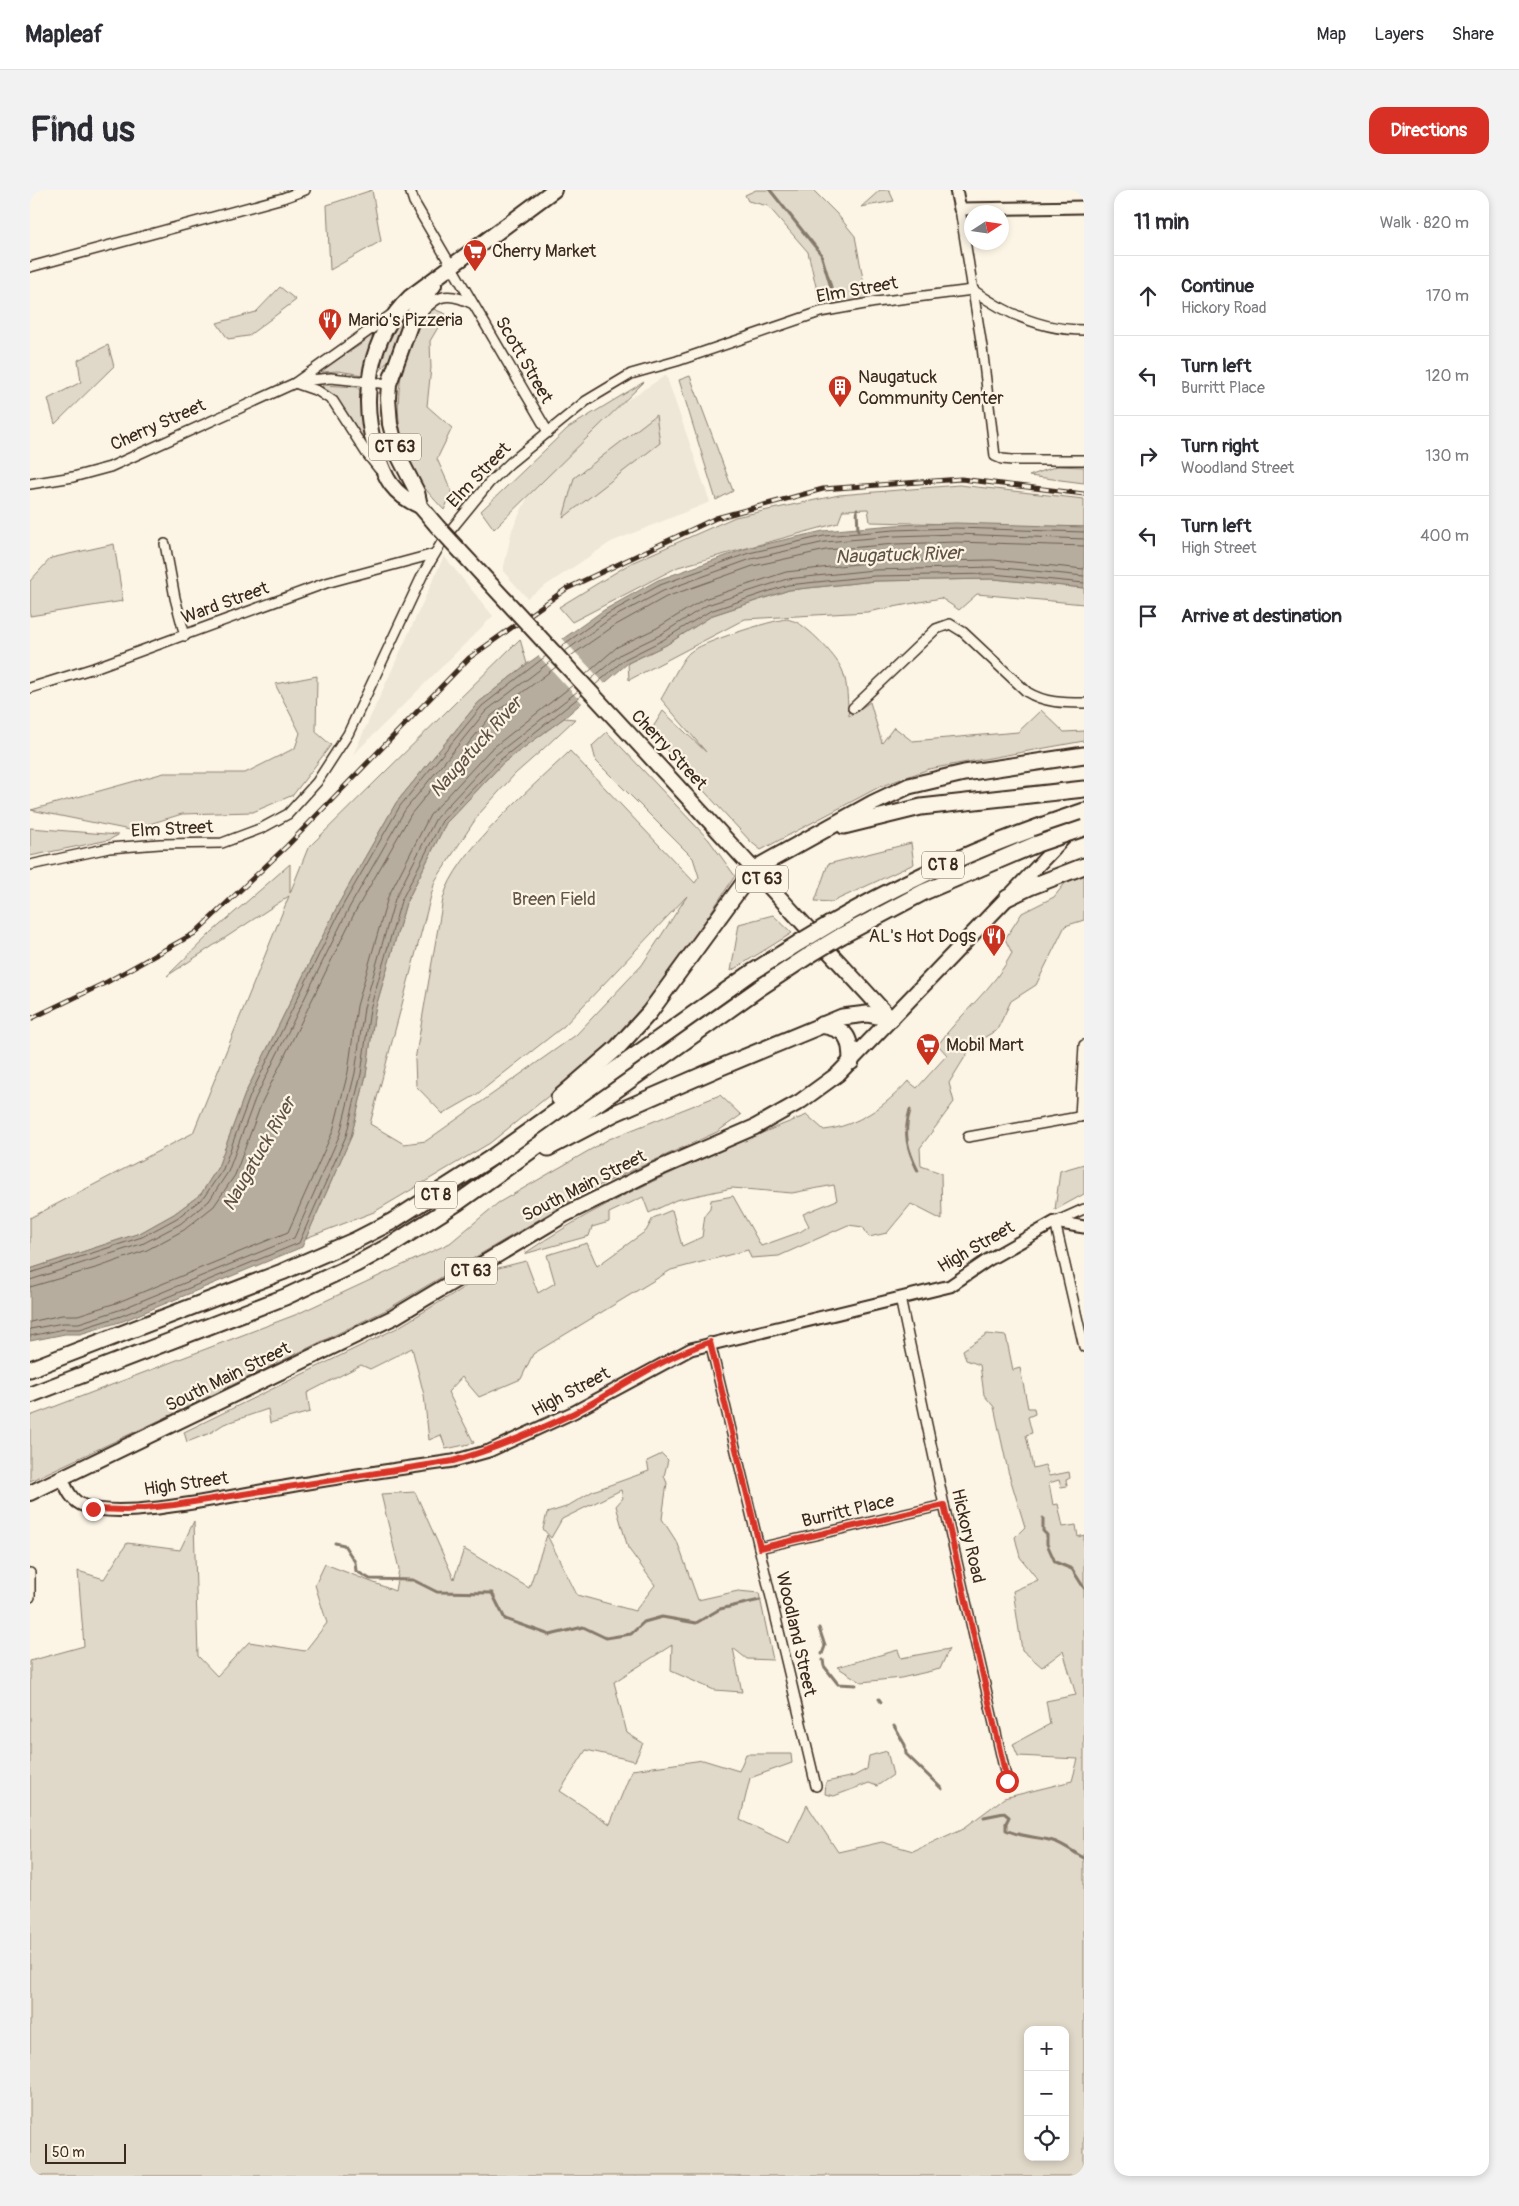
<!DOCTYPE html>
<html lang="en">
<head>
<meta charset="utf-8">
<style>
	:root { --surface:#fff; --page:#f2f2f3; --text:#2b2b33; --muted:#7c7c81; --line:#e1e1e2; --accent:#d93025 }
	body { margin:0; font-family:Pangolin,sans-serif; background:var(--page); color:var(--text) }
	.controls { position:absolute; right:15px; bottom:15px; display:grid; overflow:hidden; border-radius:10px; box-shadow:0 2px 8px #0003 }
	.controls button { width:45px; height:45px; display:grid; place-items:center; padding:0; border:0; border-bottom:1px solid var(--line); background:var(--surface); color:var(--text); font:25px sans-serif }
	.compass { position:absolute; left:934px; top:15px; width:45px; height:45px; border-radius:50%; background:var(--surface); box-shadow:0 2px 8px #0003; rotate:78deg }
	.scale { position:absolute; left:15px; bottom:12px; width:81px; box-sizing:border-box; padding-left:5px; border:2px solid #3b2a1e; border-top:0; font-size:14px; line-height:18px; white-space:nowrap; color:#3b2a1e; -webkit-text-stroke:4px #fcf5e5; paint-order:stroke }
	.stop { position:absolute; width:15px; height:15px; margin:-11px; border:4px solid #d93025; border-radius:50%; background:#fff }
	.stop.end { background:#d93025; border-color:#fff; box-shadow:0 1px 5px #0008 }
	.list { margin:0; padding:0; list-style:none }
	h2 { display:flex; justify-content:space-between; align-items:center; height:65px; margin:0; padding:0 20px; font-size:21px }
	h2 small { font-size:16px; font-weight:400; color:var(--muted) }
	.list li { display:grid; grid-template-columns:32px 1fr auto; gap:15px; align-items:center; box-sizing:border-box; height:80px; padding:0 20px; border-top:1px solid var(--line) }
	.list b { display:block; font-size:19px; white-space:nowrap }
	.list p { margin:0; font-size:16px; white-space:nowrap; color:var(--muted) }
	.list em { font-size:16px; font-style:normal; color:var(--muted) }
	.icon { flex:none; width:28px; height:28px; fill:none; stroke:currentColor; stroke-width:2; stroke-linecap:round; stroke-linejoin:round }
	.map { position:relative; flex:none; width:1054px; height:1986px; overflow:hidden; border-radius:15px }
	header { display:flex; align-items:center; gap:30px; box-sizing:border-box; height:70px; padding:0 25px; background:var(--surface); border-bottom:1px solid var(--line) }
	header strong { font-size:24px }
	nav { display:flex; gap:28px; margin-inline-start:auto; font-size:18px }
	.intro { display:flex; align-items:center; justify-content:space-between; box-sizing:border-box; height:120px; padding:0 30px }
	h1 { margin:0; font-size:35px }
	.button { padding:12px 22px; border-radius:15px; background:var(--accent); color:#fff; font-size:18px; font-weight:700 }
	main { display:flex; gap:30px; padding:0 30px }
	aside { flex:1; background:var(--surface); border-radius:15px; box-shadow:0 2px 8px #0003 }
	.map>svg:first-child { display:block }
</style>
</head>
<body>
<header>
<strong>Mapleaf</strong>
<nav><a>Map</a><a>Layers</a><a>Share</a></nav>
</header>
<div class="intro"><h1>Find us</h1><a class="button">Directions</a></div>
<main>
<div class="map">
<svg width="1054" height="1986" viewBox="0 0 1054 1986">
	<rect width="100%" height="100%" fill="#fcf5e5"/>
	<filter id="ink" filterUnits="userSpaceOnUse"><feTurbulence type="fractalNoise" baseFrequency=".02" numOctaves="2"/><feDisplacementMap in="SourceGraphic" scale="10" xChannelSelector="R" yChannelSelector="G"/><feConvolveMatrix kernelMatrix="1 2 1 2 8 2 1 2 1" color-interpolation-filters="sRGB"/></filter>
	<g filter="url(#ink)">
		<g fill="#eee6d6">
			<polygon points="636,185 680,312 581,352 497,408 473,381 482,340 499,304 558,236"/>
			<polygon points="414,366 463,426 323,565"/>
		</g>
		<g fill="#e0d8c8" stroke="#8e8173" fill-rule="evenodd">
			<polygon points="342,0 351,51 300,80 297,15"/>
			<polygon points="726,0 783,0 807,24 825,46 837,110 791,118 778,62 738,16 718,11 715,5"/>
			<polygon points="850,0 859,0 864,11 831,17"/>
			<polygon points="250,97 266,110 218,146 198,149 187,133 226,122"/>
			<path d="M381,113L360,168L347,185C352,153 363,138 381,113Z"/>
			<path d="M401,118L416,124L400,151L401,178L397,216L422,238L407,269L422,302L414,320C404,309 393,298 386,284C356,233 366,164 401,118Z"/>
			<polygon points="347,140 348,142 333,185 308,181 292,182 291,180 330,155"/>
			<polygon points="78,155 84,176 25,234 18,209 51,192 48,170"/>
			<polygon points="660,186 703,301 686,310 649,190"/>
			<polygon points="614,192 464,339 451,321 538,238"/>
			<path d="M293,195L327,197L332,203L338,256C324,234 313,212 292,197Z"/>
			<polygon points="626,225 630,253 533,328 544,288"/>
			<polygon points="1027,276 1054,277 1054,293 999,286"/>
			<polygon points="929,295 1054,309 1054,337 840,332 838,319 813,320 808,333 648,377 542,432 529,417 601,373 705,327 809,305"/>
			<polygon points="84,354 93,411 0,426 0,391 21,368"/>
			<polygon points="964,389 1054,398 1054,414 947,404 929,420 911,408 837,422 715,429 599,490 598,473 636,455 683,425 759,400 845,391"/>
			<path d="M757,429C760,430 765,431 768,433C781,440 809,469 813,482C818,495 817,512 819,526L840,512L852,553L864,537L882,551L988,542L1011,520L1034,542L1054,541V551L899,579L849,597L731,660L721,652L620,542L633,521L676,562L631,509C638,498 651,470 659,463C669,453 742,430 757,429Z"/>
			<polygon points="490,449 497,474 448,513 366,613 309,713 215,904 188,977 171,1004 144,1024 110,1043 0,1079 0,1028 163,943 259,706 137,786 182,742 260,674 260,703 278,658"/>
			<polygon points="287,486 286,542 301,555 263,605 223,622 152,624 100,640 1,620 134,583 215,583 265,558 270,543 245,494"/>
			<path d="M534,528L545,529L511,561L485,584L449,624L405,691L340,934L374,954L396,951L546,845L612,775L657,706L534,836L446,905L413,924L386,896L385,870L413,709C424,663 505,595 540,561L665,693L669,687L663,668L566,571L562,556L577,542L679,650L705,686L631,797L562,871L460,953L344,1022L276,1048L321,947L336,885L345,820L376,713L416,633L473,573Z"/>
			<polygon points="0,638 88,645 79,650 0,666"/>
			<polygon points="881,653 884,674 802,712 785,711 798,674"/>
			<path d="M1054,685V730L1035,736L1006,795L981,811L967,840L943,854L919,893L924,912L890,958L891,976L911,983L912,1030L881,1014L857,1043L839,1047L833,1037L818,1035L749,1066L721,1068L718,1060L641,1080L503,1164L491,1189L449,1207L432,1187L418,1202L444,1253L416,1259L411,1245L399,1250L394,1205L382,1158L340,1179L331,1175L277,1203L280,1222L240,1233L238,1219L194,1234L180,1243L157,1252L154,1242L367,1138L464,1079L496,1071L508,1103L525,1093L517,1065L557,1053L567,1076L616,1041L623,1028L642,1020L652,1056L672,1047L675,1024L680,1018L681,1010L703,1006L731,1056L770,1042L779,1036L773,1024L807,1010L804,995L762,1003L702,998L646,1010L619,1023L613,1007L579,1023V1032L562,1037L559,1046L494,1064C549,1026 606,998 668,971C704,955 740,939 777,925L794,940C827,936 856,916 878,891L887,898L917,865L908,855C931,822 964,799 982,763L975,749L992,723L1024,707L1036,692Z"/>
			<polygon points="743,725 762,743 701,781 709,734"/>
			<polygon points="690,905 711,925 687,942 557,1001 356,1120 143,1224 0,1291 0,1226 265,1125 420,1053 468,1013 579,949"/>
			<polygon points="1054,974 1054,1004 1025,1020 1030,981"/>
			<path d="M957,1144L976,1146L983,1180L990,1178L998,1218H1004L1005,1224L998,1227L1002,1243L996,1245L1003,1278L1015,1275L1019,1286L1039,1282L1040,1288L1036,1290L1037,1296L1031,1297L1029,1290L1019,1293L1023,1315L1028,1314L1033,1337L1046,1335L1048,1347L1054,1345V1986H0V1471L54,1456L48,1381L74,1389L97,1353L150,1360L164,1331L168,1466L187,1486L219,1452L275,1461L297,1433L285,1395L295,1374L365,1401L369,1379L351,1304L385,1302L424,1389L434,1359L499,1398L517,1345L547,1405L605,1421L625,1395L598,1358L586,1316L593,1308L591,1300L532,1329L521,1348L513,1339L517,1323L536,1317L563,1301L619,1281L617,1271L632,1264L638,1270L634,1286L637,1293L632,1329L648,1354L668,1410L708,1401L729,1403L743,1470L717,1469L703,1458L712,1502L684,1500L641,1481L642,1455L584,1492L597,1543L613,1553L605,1571L556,1560L530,1601L580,1634L602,1580L673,1570L709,1581L716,1564H761L762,1573L720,1588L710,1630L759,1653L777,1615L808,1662L852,1652L883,1661L934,1638L974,1608L1042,1591L1048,1569L988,1566L983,1554L1020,1534L1016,1511L1046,1505L1033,1461L1012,1477L992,1460L983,1401L1008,1390L990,1367L985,1347L995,1337L978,1281L964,1217L954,1205L950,1175L936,1170L933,1160ZM998,1840H1035V1967H998Z"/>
			<polygon points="919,1459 910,1479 871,1488 831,1492 807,1477 868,1460 871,1468"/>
			<polygon points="857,1561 863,1585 847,1596 839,1593 804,1606 795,1604 796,1592 824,1586 837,1579 839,1566"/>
		</g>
		<polygon fill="#b7ad9e" stroke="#85796b" points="926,333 1054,337 1054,398 964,389 845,391 759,400 683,425 636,455 598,473 534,528 473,573 416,633 376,713 345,820 336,885 321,947 272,1057 93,1131 50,1144 35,1144 0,1151 0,1079 110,1043 144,1024 171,1004 188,977 215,904 309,713 366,613 448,513 497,474 574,420 628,390 718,358 793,341 864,335"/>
		<polygon fill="#fcf5e5" points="531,447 576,495 553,514 507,464"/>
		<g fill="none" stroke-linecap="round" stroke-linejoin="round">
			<g stroke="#6d5e51" stroke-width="1">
				<polyline points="530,457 577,424 630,395 719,363 794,346 864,340 926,338 1054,342"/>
				<polyline points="534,462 580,429 633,401 721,369 795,352 865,346 926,344 1054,349"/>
				<polyline points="539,467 584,436 636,407 723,376 796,360 865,354 926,352 1054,356"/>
				<polyline points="555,485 587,457 627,438 674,409 756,382 844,372 963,370 1054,379"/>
				<polyline points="560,490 591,464 630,445 677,415 757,389 844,380 963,377 1054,386"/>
				<polyline points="565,495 595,469 633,450 680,421 758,395 844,386 963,384 1054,393"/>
				<polyline points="0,1083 112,1047 147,1028 174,1007 193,979 220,906 313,715 370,616 452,516 516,466"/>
				<polyline points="0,1090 114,1053 150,1034 179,1011 198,982 225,909 319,718 375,620 456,521 521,471"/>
				<polyline points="0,1097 69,1077 117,1060 154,1040 184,1016 205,985 232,912 325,722 381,624 461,526 526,477"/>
				<polyline points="0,1132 32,1125 48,1125 86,1113 258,1042 303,941 318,882 327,816 358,707 400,625 460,560 543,495"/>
				<polyline points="0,1139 33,1133 49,1133 89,1120 264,1048 310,944 325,883 334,818 365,709 406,628 465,565 548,501"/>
				<polyline points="0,1146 34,1139 50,1139 91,1126 269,1053 316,946 331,884 340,819 371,711 412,631 470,570 552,505"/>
			</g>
			<g stroke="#85796b" stroke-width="3">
				<polyline points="740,0 791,64 804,107"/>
				<polyline points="827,319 828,341"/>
				<path d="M880,920C873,944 877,959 888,981"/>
				<polyline points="1013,1328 1013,1341 1017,1345 1017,1354 1025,1372 1042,1379 1054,1398"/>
				<polyline points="305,1353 314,1355 325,1372 326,1381 340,1389 383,1390 407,1402 462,1403 475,1429 520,1445 553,1437 576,1448 601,1444 614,1432 632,1427 666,1433 690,1419 730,1410"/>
				<polyline points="789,1438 795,1456 792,1464"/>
				<polyline points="793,1470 794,1476 808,1494 826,1495"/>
				<polyline points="849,1509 851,1512"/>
				<polyline points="864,1536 875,1555 876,1564 912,1599"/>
				<path d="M954,1627L974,1623L979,1627L976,1633V1640C992,1648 1010,1646 1026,1652C1036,1656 1045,1663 1054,1668"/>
			</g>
			<g stroke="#3b2a1e" stroke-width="12">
				<g id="minor">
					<polyline points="380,0 384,12 518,242"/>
					<polyline points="930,19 952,157 965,266 972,269 982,270 1054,270"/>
					<polyline points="0,77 253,8 275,0"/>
					<path d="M386,129C406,107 414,99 443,114"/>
					<polyline points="270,191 301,188 359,194"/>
					<polyline points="265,193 288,201 303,211 337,264 349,279"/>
					<polyline points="0,294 43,287 80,277 265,193 361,125"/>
					<polyline points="135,354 145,408 155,446"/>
					<polyline points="0,498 64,478 296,393 404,364"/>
					<path d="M823,518L906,439L920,434L933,442L997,502C1015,513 1034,513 1054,513"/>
					<path d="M0,675L79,658L130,654L192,653L232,638L258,624L287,592L318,544L393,384L415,347L459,293L480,273L556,211L601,184L647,171L790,122L846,112L943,100C976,124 1012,140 1054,140"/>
					<polyline points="1050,927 1054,855"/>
					<polyline points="938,947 1054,926"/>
					<polyline points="1054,1019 1025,1032 1054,1157"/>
					<polyline points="870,1108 914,1315 977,1591"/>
					<polyline points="680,1152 786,1596"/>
					<polyline points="729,1358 914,1315"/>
					<polyline points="0,1383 0,1407"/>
				</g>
			</g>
			<g stroke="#3b2a1e" stroke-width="15">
				<g id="tertiary">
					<polyline points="926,0 930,19 1054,17"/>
					<path d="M32,1288C37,1300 42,1312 55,1316C95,1331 208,1304 254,1297C310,1287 367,1279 423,1271L459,1261L544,1222L661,1159L920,1096L958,1070L1025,1032L1054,1037"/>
				</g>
			</g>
			<g stroke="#3b2a1e" stroke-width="16">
				<polyline id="secondary" points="980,705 1054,627"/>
			</g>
			<g stroke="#3b2a1e" stroke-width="18">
				<g id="primary">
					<polyline points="404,95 385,121 359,194 358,208 360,234 368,265 387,302 390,316 407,336"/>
					<path d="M390,316C362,304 355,288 346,261C329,208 339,147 380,107L524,0"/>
					<polyline points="603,548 861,829"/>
					<polyline points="0,1303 364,1127 534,1025 623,981 725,937 771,911 808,884 977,708"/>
				</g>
			</g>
			<g stroke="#3b2a1e" stroke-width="19">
				<g id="motorway">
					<polyline points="814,636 891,617 1054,599"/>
					<polyline points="977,708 1000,697 1054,676"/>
					<path d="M800,734C880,687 966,650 1054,621"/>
					<polyline points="811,746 894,702 1007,654"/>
					<path d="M791,835C816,839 821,846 821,872"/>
					<polyline points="529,908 587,858 619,823 724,679 843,613 879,596 934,583 1054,565"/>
					<polyline points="518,958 585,923 691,877 812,827 837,824 861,829"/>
					<polyline points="0,1179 252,1082 326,1050 361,1032 461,968 721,783 770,752"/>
					<polyline points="0,1205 255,1107 326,1074 361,1055 427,1013 731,797 781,764"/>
				</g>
			</g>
			<use href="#minor" stroke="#fcf5e5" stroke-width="9"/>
			<use href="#tertiary" stroke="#fcf5e5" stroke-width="11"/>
			<use href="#secondary" stroke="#fcf5e5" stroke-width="12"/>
			<use href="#primary" stroke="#fcf5e5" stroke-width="14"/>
			<use href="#motorway" stroke="#fcf5e5" stroke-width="15"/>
			<g stroke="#3b2a1e" stroke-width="5">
				<polyline id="rail" points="0,829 77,792 165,743 257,656 439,468 536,399 686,328 793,299 931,289 1054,304"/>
			</g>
			<use href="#rail" stroke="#fcf5e5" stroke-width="3" stroke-dasharray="9" stroke-linecap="butt"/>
			<g stroke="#3b2a1e" stroke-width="18" stroke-linecap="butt">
				<polyline id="primary-bridge" points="407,336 603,548"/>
			</g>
			<g stroke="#3b2a1e" stroke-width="19" stroke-linecap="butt">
				<g id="motorway-bridge">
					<polyline points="1007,654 1054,638"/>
					<polyline points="770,752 800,734"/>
					<polyline points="781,764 811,746"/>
				</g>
			</g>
			<use href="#primary-bridge" stroke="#fcf5e5" stroke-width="14"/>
			<use href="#motorway-bridge" stroke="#fcf5e5" stroke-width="15"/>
		</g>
	</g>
	<g fill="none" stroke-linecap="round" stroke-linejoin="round" filter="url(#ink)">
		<path stroke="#d93025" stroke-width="6" d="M63,1319L96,1320L144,1315L423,1271C465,1259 505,1242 544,1223C589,1199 631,1168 680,1152L730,1358L914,1315L977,1591"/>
	</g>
	<defs>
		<g id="supermarket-pin" transform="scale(1.25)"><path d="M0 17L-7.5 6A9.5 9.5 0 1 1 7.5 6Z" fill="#c8321e" stroke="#fcf5e5"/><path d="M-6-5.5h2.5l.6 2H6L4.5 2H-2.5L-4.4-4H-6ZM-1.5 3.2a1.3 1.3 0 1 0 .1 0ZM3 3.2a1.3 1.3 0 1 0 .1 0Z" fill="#fff"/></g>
		<g id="restaurant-pin" transform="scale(1.25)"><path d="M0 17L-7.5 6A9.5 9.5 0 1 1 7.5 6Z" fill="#c8321e" stroke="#fcf5e5"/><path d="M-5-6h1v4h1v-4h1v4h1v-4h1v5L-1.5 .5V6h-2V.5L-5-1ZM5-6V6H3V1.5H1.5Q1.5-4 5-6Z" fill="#fff"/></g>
		<g id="building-pin" transform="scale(1.25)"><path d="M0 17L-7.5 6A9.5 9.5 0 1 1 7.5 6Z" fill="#c8321e" stroke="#fcf5e5"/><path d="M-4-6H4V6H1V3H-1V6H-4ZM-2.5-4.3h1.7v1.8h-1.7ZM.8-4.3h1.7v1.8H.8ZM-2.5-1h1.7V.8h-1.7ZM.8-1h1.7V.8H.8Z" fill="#fff"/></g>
	</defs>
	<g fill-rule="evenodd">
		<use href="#supermarket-pin" x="445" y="61"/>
		<use href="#restaurant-pin" x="300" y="130"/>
		<use href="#building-pin" x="810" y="197"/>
		<use href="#restaurant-pin" x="964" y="746"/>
		<use href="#supermarket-pin" x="898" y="855"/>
	</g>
	<g text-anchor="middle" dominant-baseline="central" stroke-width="4.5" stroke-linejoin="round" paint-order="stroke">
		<g fill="#fcf5e5" stroke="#75675a" stroke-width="1">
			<rect x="339" y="243.5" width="52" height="27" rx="4"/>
			<rect x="892" y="661.5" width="42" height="27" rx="4"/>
			<rect x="706" y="675.5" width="52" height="27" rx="4"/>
			<rect x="385" y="991.5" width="42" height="27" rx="4"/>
			<rect x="415" y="1067.5" width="52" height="27" rx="4"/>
		</g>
		<g font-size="16" font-weight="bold" fill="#3b2a1e">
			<text x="365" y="257">CT 63</text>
			<text x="913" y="675">CT 8</text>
			<text x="732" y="689">CT 63</text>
			<text x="406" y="1005">CT 8</text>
			<text x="441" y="1081">CT 63</text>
		</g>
		<g font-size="18" fill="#3b2a1e" stroke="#fcf5e5" text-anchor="start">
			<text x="462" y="61">Cherry Market</text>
			<text x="318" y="130">Mario's Pizzeria</text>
			<text x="828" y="187">Naugatuck<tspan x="828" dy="21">Community Center</tspan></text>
			<text x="946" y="746" text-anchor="end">AL's Hot Dogs</text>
			<text x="916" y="855">Mobil Mart</text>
		</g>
		<g font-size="18" fill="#3b2a1e" stroke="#fcf5e5">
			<text transform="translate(827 100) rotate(-10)">Elm Street</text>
			<text transform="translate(494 170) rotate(60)">Scott Street</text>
			<text transform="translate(128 235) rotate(-24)">Cherry Street</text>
			<text transform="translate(449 285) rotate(-46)">Elm Street</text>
			<text transform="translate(195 413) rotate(-20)">Ward Street</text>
			<text transform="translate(639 560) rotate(47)">Cherry Street</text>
			<text transform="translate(142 639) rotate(-3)">Elm Street</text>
			<text transform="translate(554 996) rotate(-27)">South Main Street</text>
			<text transform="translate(946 1057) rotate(-30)">High Street</text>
			<text transform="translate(198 1187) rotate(-26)">South Main Street</text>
			<text transform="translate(541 1202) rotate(-28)">High Street</text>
			<text transform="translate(156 1294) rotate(-8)">High Street</text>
			<text transform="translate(818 1321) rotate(-13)">Burritt Place</text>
			<text transform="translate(938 1346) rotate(77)">Hickory Road</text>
			<text transform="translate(766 1444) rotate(77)">Woodland Street</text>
		</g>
		<g font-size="18" fill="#645648" stroke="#fcf5e5">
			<text x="524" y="709">Breen Field</text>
		</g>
		<g font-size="19" font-style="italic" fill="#605144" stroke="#fcf5e5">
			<text transform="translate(869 365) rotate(-2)">Naugatuck River</text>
			<text transform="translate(446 557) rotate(-48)">Naugatuck River</text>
			<text transform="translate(229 964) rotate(-60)">Naugatuck River</text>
		</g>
	</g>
</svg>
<div class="controls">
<button>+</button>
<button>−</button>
<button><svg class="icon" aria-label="locate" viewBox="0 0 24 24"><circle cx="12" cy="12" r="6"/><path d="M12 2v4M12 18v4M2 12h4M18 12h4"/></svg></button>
</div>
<svg class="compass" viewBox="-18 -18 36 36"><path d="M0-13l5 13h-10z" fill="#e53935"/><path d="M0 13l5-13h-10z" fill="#7c7c81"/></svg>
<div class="scale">50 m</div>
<div class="stop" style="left:977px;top:1591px"></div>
<div class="stop end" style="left:63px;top:1319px"></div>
</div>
<aside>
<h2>11 min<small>Walk · 820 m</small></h2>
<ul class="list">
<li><svg class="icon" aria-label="ahead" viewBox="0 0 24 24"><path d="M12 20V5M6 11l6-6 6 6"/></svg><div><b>Continue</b><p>Hickory Road</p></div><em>170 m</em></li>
<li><svg class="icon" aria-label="left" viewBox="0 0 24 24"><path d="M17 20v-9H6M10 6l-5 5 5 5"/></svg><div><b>Turn left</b><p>Burritt Place</p></div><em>120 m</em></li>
<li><svg class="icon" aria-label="right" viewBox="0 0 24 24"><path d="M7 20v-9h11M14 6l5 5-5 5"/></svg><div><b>Turn right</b><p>Woodland Street</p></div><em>130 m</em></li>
<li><svg class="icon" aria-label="left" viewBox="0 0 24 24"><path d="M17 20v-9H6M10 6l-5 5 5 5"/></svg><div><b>Turn left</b><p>High Street</p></div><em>400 m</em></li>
<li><svg class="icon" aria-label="arrive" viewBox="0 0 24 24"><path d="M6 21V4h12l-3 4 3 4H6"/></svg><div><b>Arrive at destination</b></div></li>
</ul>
</aside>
</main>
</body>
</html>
